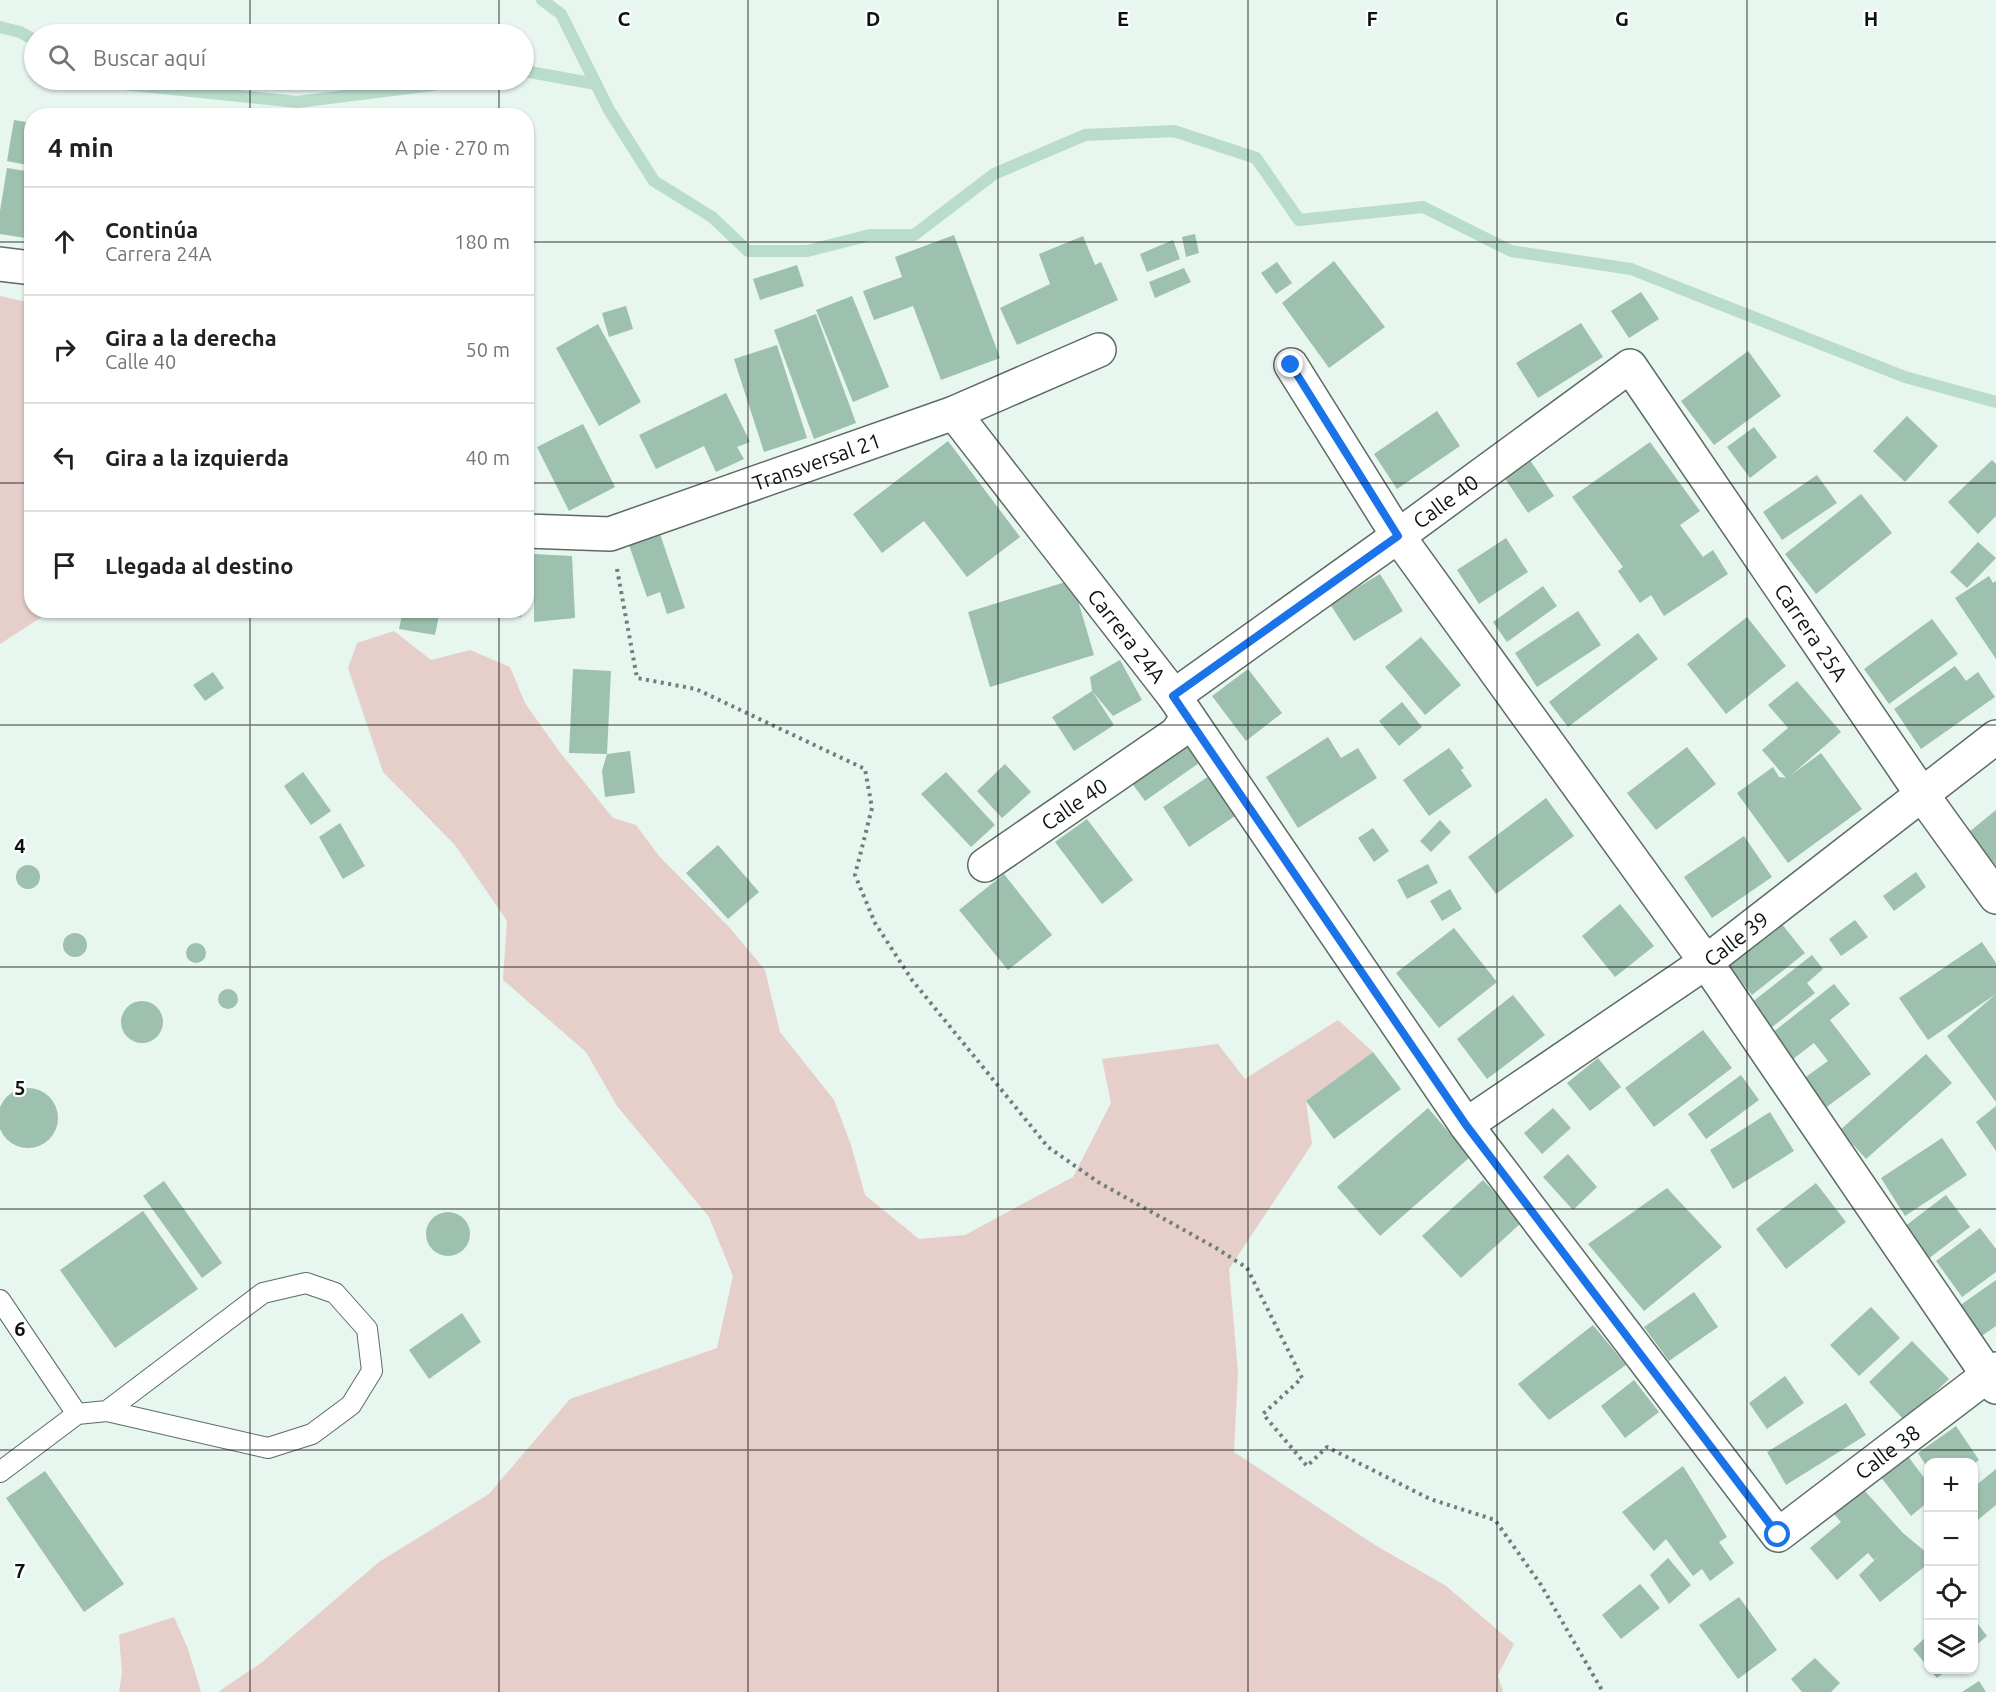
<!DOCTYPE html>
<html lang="es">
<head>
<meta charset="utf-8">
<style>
	:root { --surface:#fff; --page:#f6f6f6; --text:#202124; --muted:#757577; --line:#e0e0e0 }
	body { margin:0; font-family:Ubuntu,sans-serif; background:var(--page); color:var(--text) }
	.controls { position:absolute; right:18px; bottom:18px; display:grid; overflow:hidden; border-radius:12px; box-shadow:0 2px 4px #0004 }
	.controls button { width:54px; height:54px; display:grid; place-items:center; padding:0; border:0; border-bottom:2px solid var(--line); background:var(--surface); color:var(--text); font:30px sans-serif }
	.stop { position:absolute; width:18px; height:18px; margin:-14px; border:4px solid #1a73e8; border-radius:50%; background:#fff }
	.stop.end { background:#1a73e8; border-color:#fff; box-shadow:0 2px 6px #0008 }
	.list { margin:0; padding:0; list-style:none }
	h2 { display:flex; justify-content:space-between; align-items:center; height:78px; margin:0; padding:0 24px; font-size:26px }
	h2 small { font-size:20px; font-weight:400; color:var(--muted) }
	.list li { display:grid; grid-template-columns:39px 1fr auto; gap:18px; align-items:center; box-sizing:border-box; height:108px; padding:0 24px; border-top:2px solid var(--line) }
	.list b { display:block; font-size:22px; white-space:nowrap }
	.list p { margin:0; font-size:20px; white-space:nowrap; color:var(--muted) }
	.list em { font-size:20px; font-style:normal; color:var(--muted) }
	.icon { flex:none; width:33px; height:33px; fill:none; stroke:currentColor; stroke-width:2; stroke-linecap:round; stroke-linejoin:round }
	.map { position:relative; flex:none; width:1996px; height:1692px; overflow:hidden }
	.search { position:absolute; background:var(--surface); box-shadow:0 2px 4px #0004; left:24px; top:24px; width:510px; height:66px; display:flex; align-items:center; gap:15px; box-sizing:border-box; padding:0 21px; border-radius:33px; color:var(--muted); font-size:22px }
	.panel { position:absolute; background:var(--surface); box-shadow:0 2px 4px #0004; left:24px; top:108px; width:510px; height:510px; border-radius:24px }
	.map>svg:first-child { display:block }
</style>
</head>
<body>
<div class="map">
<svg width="1996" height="1692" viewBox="0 0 1996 1692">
	<rect width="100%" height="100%" fill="#e7f6ef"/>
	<g fill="#e6cecb">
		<polygon points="0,296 31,303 32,610 51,611 0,644"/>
		<polygon points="394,631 431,660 470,650 510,667 525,703 559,751 613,818 636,825 659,856 730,928 765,970 780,1032 834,1100 851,1145 865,1195 919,1239 965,1235 1073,1177 1111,1103 1102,1059 1218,1044 1245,1079 1338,1020 1373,1052 1306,1101 1312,1144 1229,1269 1238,1372 1234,1452 1375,1545 1446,1586 1514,1644 1498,1675 1503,1692 218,1692 261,1663 379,1562 489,1494 570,1399 717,1348 733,1276 709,1217 617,1106 586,1052 503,980 507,921 455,845 383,772 348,668 357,643"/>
		<polygon points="174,1617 188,1649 201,1692 119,1692 122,1673 119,1635"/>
	</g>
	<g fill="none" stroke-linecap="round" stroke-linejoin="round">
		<g stroke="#b9dccb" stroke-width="12">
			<polyline points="542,0 561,14 609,110 654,181 712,217 748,251 807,251 870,235 914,235 994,174 1085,135 1174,131 1256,158 1299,220 1423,207 1511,251 1631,269 1905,377 1996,402"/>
			<polyline points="0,27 20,32 34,40"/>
			<polyline points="524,71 596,84"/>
			<polyline points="105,80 113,83 297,102 433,85 452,80"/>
		</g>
	</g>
	<g fill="#9ec0af">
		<polygon points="14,120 32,123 32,166 7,161"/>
		<polygon points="7,168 32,172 32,239 0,234 0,211"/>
		<polygon points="1195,234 1199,253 1186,257 1182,237"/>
		<polygon points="954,235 1000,358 941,380 913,306 874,320 863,291 902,277 895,257"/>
		<polygon points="1083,236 1095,265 1101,262 1118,300 1017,345 1000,308 1050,284 1039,254"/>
		<polygon points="1173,240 1180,259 1147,272 1140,254"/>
		<polygon points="1334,261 1385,327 1329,368 1282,303"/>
		<polygon points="1277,262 1292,283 1276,294 1261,273"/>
		<polygon points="797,265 804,286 760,300 753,279"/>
		<polygon points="1184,268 1191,282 1155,298 1149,282"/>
		<polygon points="1641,292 1659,319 1629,338 1611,311"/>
		<polygon points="852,296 889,387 853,402 816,310"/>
		<polygon points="626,306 633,329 609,337 602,313"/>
		<polygon points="816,314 856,423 814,439 774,330"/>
		<polygon points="1581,323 1603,357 1538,398 1516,363"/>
		<polygon points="598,324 641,402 599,426 556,348"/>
		<polygon points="777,345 807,438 764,452 734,359"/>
		<polygon points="1748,351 1781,396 1714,445 1681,401"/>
		<polygon points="726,393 750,442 737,447 744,459 716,472 704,446 656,469 639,435"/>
		<polygon points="1437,411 1460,446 1397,489 1374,454"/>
		<polygon points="1907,416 1938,446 1905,482 1873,451"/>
		<polygon points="583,424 615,487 569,511 537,447"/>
		<polygon points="1754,427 1777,457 1750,478 1727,447"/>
		<polygon points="948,441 1020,537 967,577 924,521 882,553 853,514"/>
		<polygon points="1650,442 1700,511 1680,525 1703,557 1713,550 1728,574 1664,616 1651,595 1640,603 1618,571 1623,567 1572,497"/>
		<polygon points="1530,460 1554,496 1528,513 1504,477"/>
		<polygon points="1992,460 1996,464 1996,516 1978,534 1948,502"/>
		<polygon points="1817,475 1837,503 1782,540 1763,512"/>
		<polygon points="1861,494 1892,533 1816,594 1785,554"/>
		<polygon points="660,534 685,608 667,614 660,592 647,597 629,545"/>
		<polygon points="1506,538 1528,572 1479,604 1457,570"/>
		<polygon points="1978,542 1996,558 1967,588 1950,572"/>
		<polygon points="534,554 572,556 575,618 534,622"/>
		<polygon points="1380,574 1403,611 1354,641 1330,604"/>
		<polygon points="1989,576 1993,583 1996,581 1996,659 1955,598"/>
		<polygon points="1072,580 1094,655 990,687 968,612"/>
		<polygon points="1543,586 1557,606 1507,642 1493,622"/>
		<polygon points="403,610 440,610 435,635 399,629"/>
		<polygon points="488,610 522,610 521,617 488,615"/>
		<polygon points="1578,611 1601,645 1537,687 1515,653"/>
		<polygon points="1747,617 1786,666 1726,714 1687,664"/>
		<polygon points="1932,619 1958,654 1889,704 1864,669"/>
		<polygon points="1638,633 1658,659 1568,727 1549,702"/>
		<polygon points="1421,637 1461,685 1425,715 1385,667"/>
		<polygon points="1120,660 1142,700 1113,716 1092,691 1090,677"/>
		<polygon points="1955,666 1966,681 1978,672 1995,697 1921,749 1894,709"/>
		<polygon points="573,669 611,671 607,754 630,751 635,793 605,797 602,771 607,754 569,753"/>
		<polygon points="1248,669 1282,713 1246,741 1212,696"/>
		<polygon points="213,672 224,688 205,701 193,685"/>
		<polygon points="1797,681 1841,732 1791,775 1821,753 1862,809 1788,863 1737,793 1773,767 1779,777 1786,778 1762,750 1788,728 1768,705"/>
		<polygon points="1092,691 1114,725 1074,751 1052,717"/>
		<polygon points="1402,702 1422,727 1399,746 1379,721"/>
		<polygon points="1177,733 1199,763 1145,801 1123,771"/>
		<polygon points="1328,737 1341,758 1358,748 1377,778 1298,828 1266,777"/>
		<polygon points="1687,747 1716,784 1656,830 1627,793"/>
		<polygon points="1449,748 1464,768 1461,770 1472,786 1429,816 1403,780"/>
		<polygon points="1005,764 1031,792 1002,818 977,791"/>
		<polygon points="303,772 331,811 311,825 284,786"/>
		<polygon points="946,772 995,825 971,847 921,794"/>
		<polygon points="1212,774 1238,814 1189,847 1163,807"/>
		<polygon points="1546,798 1574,836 1496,894 1468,857"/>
		<polygon points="1996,810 1996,866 1969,832"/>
		<polygon points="1087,819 1133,880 1102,904 1055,842"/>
		<polygon points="1440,820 1451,832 1431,852 1420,841"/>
		<polygon points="340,823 365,866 343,879 319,837"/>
		<polygon points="1373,828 1389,851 1374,862 1358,838"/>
		<polygon points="1744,836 1772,877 1712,918 1684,877"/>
		<polygon points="718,845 759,892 728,919 686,873"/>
		<polygon points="1428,864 1438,883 1407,899 1397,880"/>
		<circle cx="28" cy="877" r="12"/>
		<polygon points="1916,872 1926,887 1894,911 1883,896"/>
		<polygon points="1004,874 1052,935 1008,970 959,910"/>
		<polygon points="1450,889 1462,909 1442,921 1430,901"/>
		<polygon points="1620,904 1654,946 1615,977 1582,936"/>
		<polygon points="1777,918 1805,953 1752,995 1724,960"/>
		<polygon points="1855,920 1868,937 1841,956 1829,939"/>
		<polygon points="1454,928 1497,982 1439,1028 1396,973"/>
		<circle cx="75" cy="945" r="12"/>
		<polygon points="1982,942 1996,963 1996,994 1928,1040 1899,998"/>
		<circle cx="196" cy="953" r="10"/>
		<polygon points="1812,955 1823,969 1807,983 1815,993 1771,1028 1751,1003"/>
		<polygon points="1834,984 1850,1004 1830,1020 1871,1074 1824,1109 1803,1079 1828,1061 1814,1043 1793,1059 1772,1033"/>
		<circle cx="228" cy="999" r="10"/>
		<polygon points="1996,994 1996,1102 1947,1036"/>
		<polygon points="1513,995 1545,1035 1487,1079 1457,1039"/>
		<circle cx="142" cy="1022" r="21"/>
		<polygon points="1703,1030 1732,1068 1654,1127 1625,1088"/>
		<polygon points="1373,1052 1401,1089 1334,1139 1306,1101"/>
		<polygon points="1926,1054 1952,1083 1866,1159 1840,1130"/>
		<polygon points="1598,1058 1621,1087 1590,1111 1567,1083"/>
		<polygon points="1741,1075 1759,1100 1706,1139 1688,1114"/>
		<circle cx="28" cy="1118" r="30"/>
		<polygon points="1996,1106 1996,1151 1976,1122"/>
		<polygon points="1428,1108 1470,1157 1380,1236 1337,1187"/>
		<polygon points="1553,1108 1571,1128 1542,1154 1524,1133"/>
		<polygon points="1770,1112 1794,1151 1733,1189 1710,1150"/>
		<polygon points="1942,1138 1967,1175 1905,1216 1881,1178"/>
		<polygon points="1568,1154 1597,1187 1573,1210 1543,1177"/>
		<polygon points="1483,1180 1522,1222 1461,1278 1422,1236"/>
		<polygon points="164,1181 222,1263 202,1278 143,1196"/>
		<polygon points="1816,1183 1846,1222 1786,1269 1756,1229"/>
		<polygon points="1667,1188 1722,1247 1644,1311 1588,1244"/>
		<polygon points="1946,1195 1970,1227 1928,1259 1904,1227"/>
		<polygon points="143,1211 198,1289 115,1348 60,1270"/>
		<circle cx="448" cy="1234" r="22"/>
		<polygon points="1980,1228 1996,1249 1996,1272 1962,1297 1936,1261"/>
		<polygon points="1996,1280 1996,1326 1976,1340 1955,1309"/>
		<polygon points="1694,1292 1718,1327 1669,1361 1644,1327"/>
		<polygon points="1871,1307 1900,1338 1859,1376 1830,1345"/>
		<polygon points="462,1313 481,1342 429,1379 409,1350"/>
		<polygon points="1593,1325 1626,1365 1549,1420 1518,1384"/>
		<polygon points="1912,1341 1949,1379 1905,1421 1869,1382"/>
		<polygon points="1785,1376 1804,1403 1767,1429 1749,1403"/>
		<polygon points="1634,1380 1659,1412 1625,1438 1601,1406"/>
		<polygon points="1846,1403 1866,1435 1786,1485 1767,1452"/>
		<polygon points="1956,1426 1979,1460 1974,1464 1928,1462 1928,1469 1918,1453"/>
		<polygon points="1907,1455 1928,1483 1928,1502 1911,1516 1880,1476"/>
		<polygon points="1683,1466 1727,1537 1719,1542 1734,1563 1710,1581 1702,1569 1693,1576 1666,1539 1654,1551 1622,1512"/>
		<polygon points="1996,1469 1996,1505 1974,1523 1974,1487"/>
		<polygon points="45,1471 124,1584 84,1612 6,1498"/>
		<polygon points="1863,1489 1903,1533 1928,1554 1928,1564 1880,1602 1859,1575 1883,1552 1874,1560 1868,1553 1837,1580 1810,1548 1841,1522 1834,1514"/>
		<polygon points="1668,1558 1691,1585 1669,1604 1650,1575"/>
		<polygon points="1640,1584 1660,1608 1621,1639 1602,1615"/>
		<polygon points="1739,1597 1777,1650 1738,1679 1699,1625"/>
		<polygon points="1974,1619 1987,1636 1974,1647"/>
		<polygon points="1928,1635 1928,1667 1913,1649"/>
		<polygon points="1815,1658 1840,1683 1831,1692 1802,1692 1791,1679"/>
		<polygon points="1930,1670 1947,1670 1937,1678"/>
		<polygon points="1979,1681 1986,1692 1962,1692"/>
	</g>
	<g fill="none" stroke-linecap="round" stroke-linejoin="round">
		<g stroke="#5d6b64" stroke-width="22">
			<g id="lane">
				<polyline points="0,1300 77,1414"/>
				<polyline points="0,1472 77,1414 107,1411 268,1448 312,1434 351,1405 372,1371 367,1329 335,1293 306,1283 263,1293 107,1411"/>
			</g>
		</g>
		<g stroke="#5d6b64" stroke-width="36">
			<g id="street">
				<polyline points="0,264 32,268"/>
				<polyline points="1291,365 1398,536 1706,962 1996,1387"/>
				<path id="s1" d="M954,413L1174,696L1466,1125L1778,1535L1996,1369"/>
				<path id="s2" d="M526,531L610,534L954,413L1099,350"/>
				<path id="s3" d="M1174,696L1398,536L1630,366L1923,796L1996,897"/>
				<path id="s4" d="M985,865L1177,733L1187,717"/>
				<path id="s5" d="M1466,1125L1706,962L1996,737"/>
			</g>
		</g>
		<polyline stroke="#737d79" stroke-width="4" stroke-dasharray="3 4.5" stroke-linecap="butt" points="617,569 637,678 696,689 865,769 872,808 855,875 875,923 912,980 1048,1147 1098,1182 1216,1248 1247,1268 1302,1378 1263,1414 1307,1466 1327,1447 1430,1499 1495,1520 1541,1585 1603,1692"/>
		<use href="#lane" stroke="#fff" stroke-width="20"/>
		<use href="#street" stroke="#fff" stroke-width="33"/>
	</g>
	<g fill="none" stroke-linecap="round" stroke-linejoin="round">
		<polyline stroke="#1a73e8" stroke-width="8" points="1291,365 1398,536 1173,696 1466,1125 1778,1535"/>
	</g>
	<path fill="none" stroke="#0d1210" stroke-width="1.5" stroke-opacity="0.55" d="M250,0V34M499,0V34M748,0V1692M998,0V1692M1248,0V1692M1497,0V1692M1747,0V1692M250,80V116M499,80V116M0,242H32M526,242H1996M0,483H32M526,483H1996M250,610V1692M499,610V1692M0,725H1996M0,967H1996M0,1209H1996M0,1450H1996"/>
	<g text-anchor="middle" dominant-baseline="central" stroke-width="4.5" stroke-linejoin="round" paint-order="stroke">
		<g font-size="21" fill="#0d1210" stroke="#fff">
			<text stroke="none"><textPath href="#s2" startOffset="303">Transversal 21</textPath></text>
			<text stroke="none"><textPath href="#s3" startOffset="334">Calle 40</textPath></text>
			<text stroke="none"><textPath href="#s3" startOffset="885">Carrera 25A</textPath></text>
			<text stroke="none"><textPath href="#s1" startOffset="282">Carrera 24A</textPath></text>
			<text stroke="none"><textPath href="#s4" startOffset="108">Calle 40</textPath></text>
			<text stroke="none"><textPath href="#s5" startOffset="328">Calle 39</textPath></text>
			<text stroke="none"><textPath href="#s1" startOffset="1530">Calle 38</textPath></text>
		</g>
	</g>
	<g font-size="20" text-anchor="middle" font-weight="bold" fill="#0d1210" stroke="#fff" stroke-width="4.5" stroke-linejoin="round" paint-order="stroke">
		<text x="624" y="26">C</text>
		<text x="873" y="26">D</text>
		<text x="1123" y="26">E</text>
		<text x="1372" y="26">F</text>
		<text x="1622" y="26">G</text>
		<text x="1871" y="26">H</text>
		<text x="20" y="853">4</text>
		<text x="20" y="1095">5</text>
		<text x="20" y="1336">6</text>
		<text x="20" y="1578">7</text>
	</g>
</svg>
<div class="controls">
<button>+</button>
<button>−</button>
<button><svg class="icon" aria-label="locate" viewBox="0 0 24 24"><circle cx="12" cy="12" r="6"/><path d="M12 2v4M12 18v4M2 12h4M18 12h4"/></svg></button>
<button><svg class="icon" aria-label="layers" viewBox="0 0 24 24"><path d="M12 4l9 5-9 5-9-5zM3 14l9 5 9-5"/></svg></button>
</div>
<div class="stop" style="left:1778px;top:1535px"></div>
<div class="stop end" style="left:1291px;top:365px"></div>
<div class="search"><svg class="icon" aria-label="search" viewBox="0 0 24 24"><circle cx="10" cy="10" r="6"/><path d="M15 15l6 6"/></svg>Buscar aquí</div>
<section class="panel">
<h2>4 min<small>A pie · 270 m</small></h2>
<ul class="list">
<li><svg class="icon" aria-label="ahead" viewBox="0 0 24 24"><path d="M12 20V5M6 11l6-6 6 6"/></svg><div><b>Continúa</b><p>Carrera 24A</p></div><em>180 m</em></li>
<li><svg class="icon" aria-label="right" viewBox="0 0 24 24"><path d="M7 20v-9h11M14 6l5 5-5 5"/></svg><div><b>Gira a la derecha</b><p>Calle 40</p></div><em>50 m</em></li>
<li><svg class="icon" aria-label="left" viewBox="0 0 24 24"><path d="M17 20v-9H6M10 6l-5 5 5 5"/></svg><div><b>Gira a la izquierda</b></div><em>40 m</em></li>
<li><svg class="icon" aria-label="arrive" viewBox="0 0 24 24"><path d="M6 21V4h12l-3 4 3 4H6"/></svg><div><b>Llegada al destino</b></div></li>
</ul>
</section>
</div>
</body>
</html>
